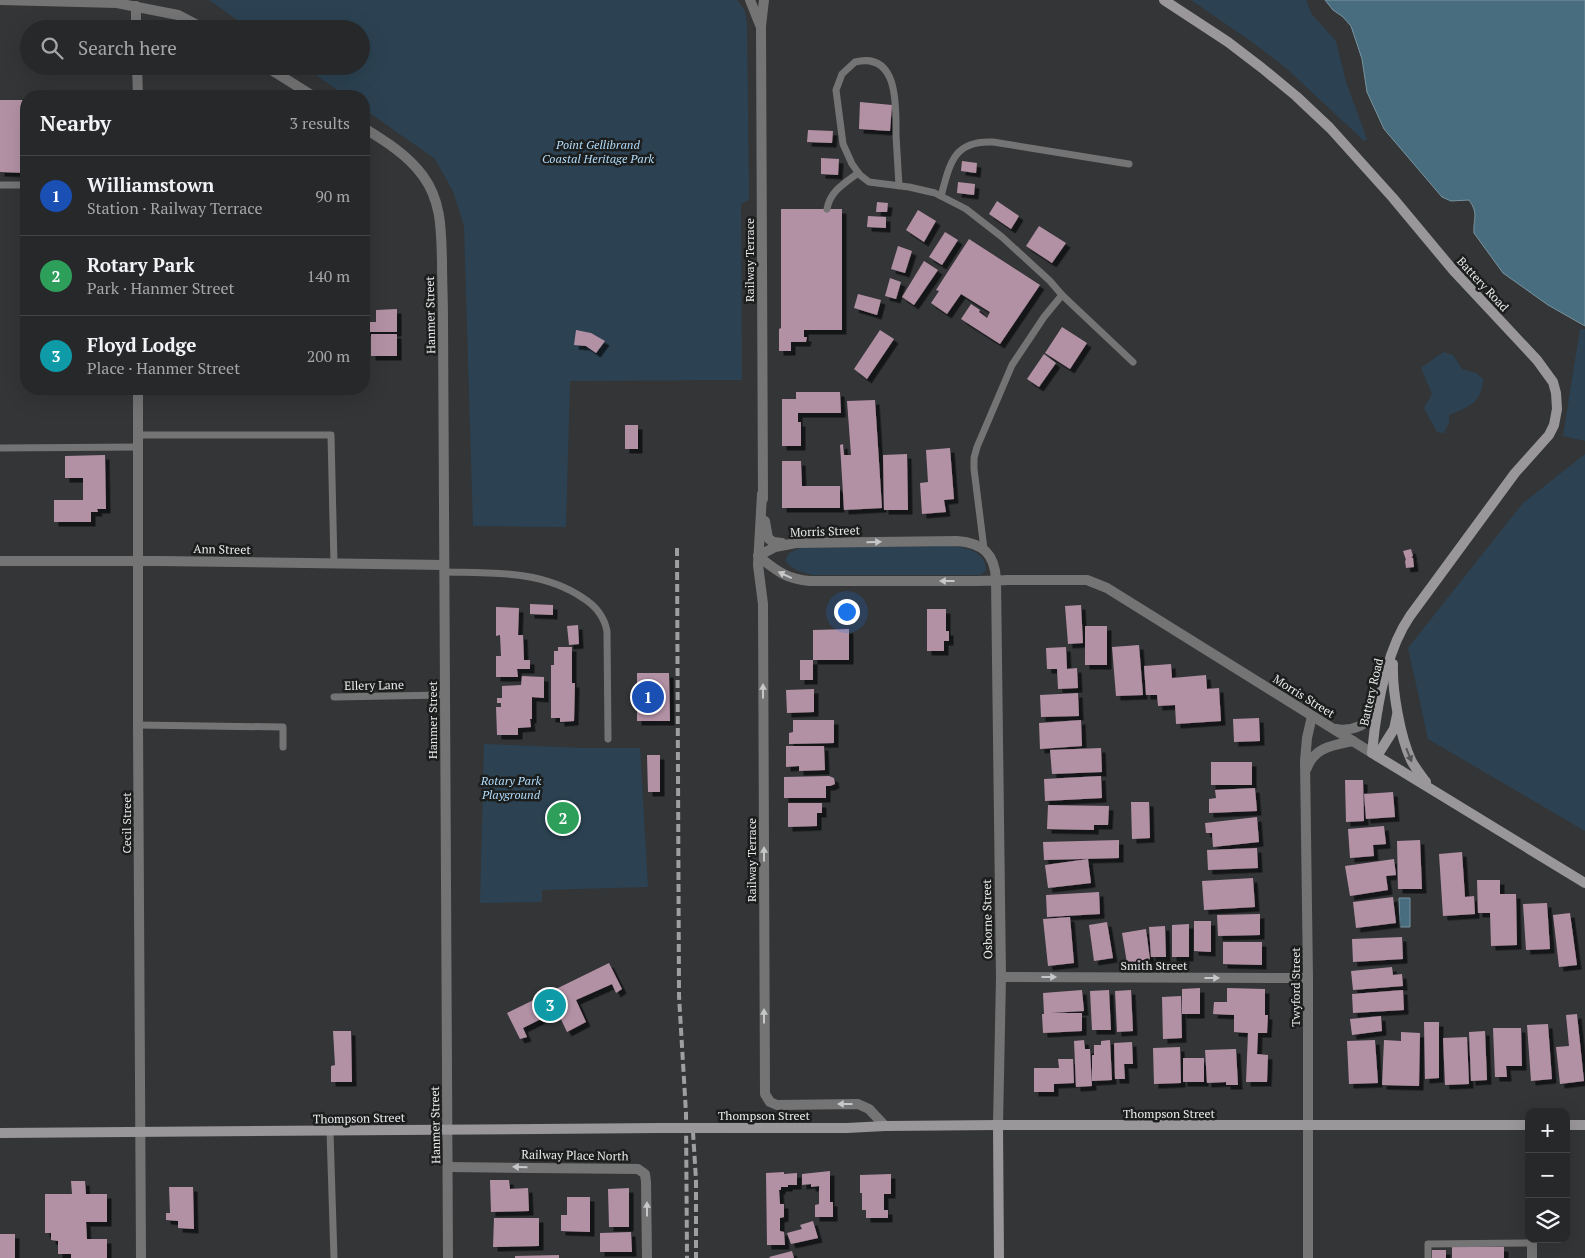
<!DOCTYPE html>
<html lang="en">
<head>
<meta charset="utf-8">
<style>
	:root { --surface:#262829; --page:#323435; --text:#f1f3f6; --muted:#a4a6a8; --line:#424446; --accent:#8abfa5 }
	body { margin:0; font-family:"PT Serif",serif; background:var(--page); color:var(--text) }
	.controls { position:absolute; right:15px; bottom:15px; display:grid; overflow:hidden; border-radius:10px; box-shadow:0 5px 20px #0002 }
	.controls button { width:45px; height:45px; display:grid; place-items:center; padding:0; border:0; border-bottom:1px solid var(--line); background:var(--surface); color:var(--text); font:25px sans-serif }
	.you { position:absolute; left:846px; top:611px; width:18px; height:18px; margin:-12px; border:4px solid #fff; border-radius:50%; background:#1a73e8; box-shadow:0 0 0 8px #1a73e833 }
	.badge { display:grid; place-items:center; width:32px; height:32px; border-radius:50%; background:var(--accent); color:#fff; font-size:16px; font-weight:700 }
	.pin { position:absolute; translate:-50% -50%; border:2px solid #fff; box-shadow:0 1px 5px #0006 }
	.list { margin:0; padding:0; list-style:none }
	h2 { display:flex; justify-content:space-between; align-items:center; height:65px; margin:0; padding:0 20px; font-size:21px }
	h2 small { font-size:16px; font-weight:400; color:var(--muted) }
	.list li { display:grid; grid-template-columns:32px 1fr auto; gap:15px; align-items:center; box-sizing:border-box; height:80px; padding:0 20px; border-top:1px solid var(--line) }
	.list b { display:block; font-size:19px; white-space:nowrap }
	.list p { margin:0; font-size:16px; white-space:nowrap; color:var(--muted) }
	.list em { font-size:16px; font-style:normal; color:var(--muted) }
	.icon { flex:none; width:28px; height:28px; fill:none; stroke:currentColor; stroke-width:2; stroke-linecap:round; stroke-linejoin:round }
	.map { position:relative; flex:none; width:1585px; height:1258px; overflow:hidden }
	.search { position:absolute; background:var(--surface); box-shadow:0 5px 20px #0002; left:20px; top:20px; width:350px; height:55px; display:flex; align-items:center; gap:12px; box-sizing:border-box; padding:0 18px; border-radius:28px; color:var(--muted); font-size:19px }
	.panel { position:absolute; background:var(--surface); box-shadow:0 5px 20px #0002; left:20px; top:90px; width:350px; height:305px; border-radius:20px }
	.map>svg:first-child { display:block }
</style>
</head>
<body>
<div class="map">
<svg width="1585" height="1258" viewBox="0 0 1585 1258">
	<defs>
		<filter id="shadow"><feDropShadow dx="4.5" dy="4.5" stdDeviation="0" flood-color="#0009"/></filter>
	</defs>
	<rect width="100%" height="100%" fill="#333537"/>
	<g fill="#2c4252">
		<polygon points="209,0 737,0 745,11 747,24 749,200 741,204 742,380 570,381 566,527 473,526 464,226 453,191 435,159 364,109 364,96 346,96 303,66 361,66 361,29 250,29"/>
		<polygon points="1191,0 1306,0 1311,13 1336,41 1346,82 1367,139 1364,141 1286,68 1252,42"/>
		<polygon points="1580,329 1585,329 1585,441 1563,436"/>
		<path d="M1444,352L1453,355L1462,369L1476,373L1483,379C1481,404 1470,406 1449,415V422L1444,433L1437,432L1424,408L1432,394L1421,368L1439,355Z"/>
		<polygon points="1585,454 1585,831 1428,739 1408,648 1523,503"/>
		<path d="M951,546C966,547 986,552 986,570L981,575H813C802,572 791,570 785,560L789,553L800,548Z"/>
		<polygon points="484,744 585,748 640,748 648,887 542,890 542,902 480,903"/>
	</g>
	<g fill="#486d7e" stroke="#78939f">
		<path d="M1325,0H1585V326L1548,305L1503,273L1474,233C1473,218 1479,214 1469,200L1451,201L1442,197L1384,129L1367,92L1362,59L1351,26L1343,17L1333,10Z"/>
		<polygon points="1399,898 1410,898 1410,927 1400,927"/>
	</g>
	<g fill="#b391a5" filter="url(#shadow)">
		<polygon points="0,100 26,100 26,173 0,172"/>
		<polygon points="860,102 892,105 890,131 859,129"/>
		<polygon points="808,130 833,131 832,143 807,142"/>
		<polygon points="821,158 839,159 838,175 821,174"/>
		<polygon points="962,161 977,163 976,173 961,171"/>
		<polygon points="958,182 975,184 974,195 957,193"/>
		<polygon points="997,201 1019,216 1011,229 989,214"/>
		<polygon points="877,202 888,203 887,212 876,212"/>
		<polygon points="781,209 842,209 842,330 804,330 804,337 807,337 806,342 791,342 791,351 779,351 779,329 781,328"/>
		<polygon points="918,210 936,221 924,242 906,230"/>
		<polygon points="868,216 886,217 886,228 867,227"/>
		<polygon points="1039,226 1066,243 1052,263 1026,246"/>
		<polygon points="945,232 958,240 942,265 929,257"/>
		<polygon points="969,239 1040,285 1000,344 961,319 971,304 980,310 979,312 987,318 990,312 961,294 947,314 931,303 939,291 936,290"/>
		<polygon points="898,246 912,251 905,273 891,269"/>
		<polygon points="924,261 938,270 914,305 902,297"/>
		<polygon points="890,278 901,282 896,299 885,296"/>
		<polygon points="858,294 881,300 877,315 854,308"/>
		<polygon points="397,309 397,332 364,332 364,322 376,322 376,310"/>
		<polygon points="1062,327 1087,343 1070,369 1045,353"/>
		<polygon points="576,330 591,333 605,341 596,353 586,346 574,345"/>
		<polygon points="880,330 894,339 867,379 854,369"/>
		<rect x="371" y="334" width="26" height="22"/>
		<polygon points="1044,354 1056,363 1039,387 1027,379"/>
		<polygon points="796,392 840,392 841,413 798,413 798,422 801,422 801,446 782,446 782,399 796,399"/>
		<polygon points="875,400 882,508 844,510 840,445 843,444 844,455 851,455 847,401"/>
		<rect x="625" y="425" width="13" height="24"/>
		<polygon points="950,448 954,499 944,500 946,512 922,514 920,483 928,482 926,450"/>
		<polygon points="907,454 908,510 884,510 883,455"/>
		<polygon points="105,455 106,509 97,509 98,512 91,512 91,522 54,522 54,500 83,500 83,478 65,478 65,456"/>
		<polygon points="782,461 801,461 802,486 840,486 840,508 782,508"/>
		<polygon points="1411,549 1413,556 1411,557 1413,558 1414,567 1406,568 1405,561 1406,560 1403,551"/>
		<polygon points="530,604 553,605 553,615 530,614"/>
		<polygon points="1081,605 1083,643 1068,644 1065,606"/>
		<polygon points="496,607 519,608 518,635 523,635 524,660 530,660 530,669 517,669 518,677 496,677 496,656 501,656 500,635 496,636"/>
		<polygon points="927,609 946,609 946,631 949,631 949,641 944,641 944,651 927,651"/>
		<polygon points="578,625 579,644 569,645 567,626"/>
		<rect x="1085" y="626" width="22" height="39"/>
		<polygon points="849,629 849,660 813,660 813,630"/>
		<polygon points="1139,645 1143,695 1116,696 1112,647"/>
		<polygon points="558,647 572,647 572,683 575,683 574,721 560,722 560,718 551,718 551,665 554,665 554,651 558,651"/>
		<polygon points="1066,647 1067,669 1077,668 1078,688 1058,689 1057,669 1047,669 1046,648"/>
		<rect x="800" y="660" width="13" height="20"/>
		<polygon points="1171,664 1172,678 1206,675 1207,689 1219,688 1221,721 1176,724 1175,705 1158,706 1157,695 1146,695 1144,666"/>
		<polygon points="637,673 669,673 670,721 637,721"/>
		<polygon points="522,676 544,677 544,698 532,697 532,719 530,719 531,727 518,728 518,735 497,735 496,707 501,707 501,703 497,703 497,698 502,698 502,686 521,685"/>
		<polygon points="814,689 814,712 787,713 786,690"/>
		<polygon points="1078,693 1079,716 1041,717 1040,695"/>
		<polygon points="1259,718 1260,741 1234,742 1233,719"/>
		<polygon points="793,720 834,720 834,743 789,744 789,733 793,732"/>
		<polygon points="1081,720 1082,746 1040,749 1039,723"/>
		<polygon points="786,746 824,746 825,770 799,771 799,766 786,767"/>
		<polygon points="1101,748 1102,772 1052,774 1050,750"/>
		<polygon points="647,755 660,755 660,792 648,792"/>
		<rect x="1211" y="762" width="41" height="23"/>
		<polygon points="829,776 834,778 835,784 830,786 826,786 826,798 784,798 784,777"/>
		<polygon points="1101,776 1102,798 1045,801 1044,779"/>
		<polygon points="1345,780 1363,780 1364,821 1346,822"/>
		<polygon points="1255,788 1257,811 1209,813 1209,799 1216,798 1215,790"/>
		<polygon points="1393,792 1395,817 1366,819 1364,794"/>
		<polygon points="1131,802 1149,802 1150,838 1132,839"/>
		<polygon points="788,803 822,803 822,813 817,813 817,826 788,827"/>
		<polygon points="1048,805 1109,806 1108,825 1094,825 1094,830 1047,829"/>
		<polygon points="1257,817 1259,842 1213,847 1212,833 1206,833 1205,823"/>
		<polygon points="1384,826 1386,844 1373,845 1374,856 1350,858 1348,829"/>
		<polygon points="1119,840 1119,858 1044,860 1043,842"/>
		<polygon points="1420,840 1422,889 1398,889 1397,841"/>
		<polygon points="1257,848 1258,868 1208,870 1207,850"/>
		<polygon points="1462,852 1465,897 1474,896 1475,914 1443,916 1439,854"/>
		<polygon points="1088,859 1091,883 1048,888 1045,865"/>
		<polygon points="1394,859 1396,875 1386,876 1388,890 1350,896 1345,866"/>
		<polygon points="1253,878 1255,907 1204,910 1202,881"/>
		<polygon points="1477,880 1500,880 1500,894 1516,894 1517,945 1491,946 1490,913 1478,913"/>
		<polygon points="1099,892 1100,914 1047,917 1046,895"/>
		<polygon points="1393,897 1396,923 1356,928 1353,902"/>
		<polygon points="1547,903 1550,949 1526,950 1523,904"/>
		<polygon points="1570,913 1577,965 1559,967 1553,915"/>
		<polygon points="1260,914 1260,935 1218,936 1217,915"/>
		<polygon points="1070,917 1074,963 1048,966 1043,919"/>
		<polygon points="1194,921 1211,921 1211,952 1194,951"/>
		<polygon points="1107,922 1113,958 1094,961 1089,925"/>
		<polygon points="1189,924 1189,957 1172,957 1172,925"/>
		<polygon points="1165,926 1166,957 1151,957 1149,927"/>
		<polygon points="1146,929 1150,960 1127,963 1122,933"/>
		<polygon points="1402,937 1403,959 1353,962 1352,939"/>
		<polygon points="1223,942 1262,942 1262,965 1223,964"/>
		<polygon points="609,963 622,989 616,993 612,984 576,1000 586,1022 567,1032 557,1011 523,1028 527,1037 520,1039 507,1013"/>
		<polygon points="1392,967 1393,975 1402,974 1403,986 1353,990 1351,971"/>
		<polygon points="1200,988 1200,1014 1182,1014 1182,989"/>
		<polygon points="1227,988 1265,989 1265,1015 1268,1015 1267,1033 1258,1033 1257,1054 1268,1055 1267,1082 1246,1082 1248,1033 1234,1032 1234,1015 1213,1014 1214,1002 1227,1002"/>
		<polygon points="1082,990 1084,1011 1050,1013 1082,1013 1082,1031 1043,1033 1042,1014 1044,1014 1043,993"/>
		<polygon points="1109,990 1111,1030 1092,1030 1090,991"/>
		<polygon points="1131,990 1133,1031 1117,1032 1115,991"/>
		<polygon points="1403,990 1404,1010 1353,1013 1352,994"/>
		<polygon points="1181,996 1182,1038 1163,1039 1162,997"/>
		<polygon points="1577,1014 1584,1081 1560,1084 1556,1047 1569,1046 1566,1015"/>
		<polygon points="1381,1016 1382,1031 1352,1035 1350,1019"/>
		<polygon points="1424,1022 1439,1022 1439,1078 1425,1079"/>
		<polygon points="1548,1024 1552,1079 1531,1081 1527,1025"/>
		<polygon points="1493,1028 1521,1028 1522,1066 1506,1066 1507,1077 1495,1077"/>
		<polygon points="333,1031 351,1031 352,1082 331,1082 331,1066 335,1065"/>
		<polygon points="1485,1031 1487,1080 1471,1081 1469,1032"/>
		<polygon points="1401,1032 1420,1033 1419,1086 1382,1085 1384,1040 1401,1041"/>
		<polygon points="1467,1037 1469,1084 1445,1085 1443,1038"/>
		<polygon points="1084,1040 1085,1049 1090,1049 1092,1086 1076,1087 1074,1041"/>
		<polygon points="1110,1040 1112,1080 1092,1081 1092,1055 1094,1055 1094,1045 1101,1045 1101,1041"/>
		<polygon points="1375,1040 1378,1083 1349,1084 1347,1041"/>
		<polygon points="1132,1042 1133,1064 1124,1064 1125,1079 1115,1079 1114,1043"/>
		<polygon points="1180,1047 1181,1083 1154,1084 1153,1048"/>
		<polygon points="1236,1049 1238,1085 1226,1085 1226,1082 1207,1083 1205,1050"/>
		<rect x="1183" y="1058" width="21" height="24"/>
		<polygon points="1058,1059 1073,1059 1074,1083 1054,1084 1054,1092 1034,1092 1034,1068 1059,1068"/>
		<polygon points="830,1171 830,1202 833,1202 833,1217 815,1217 815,1205 819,1204 819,1186 811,1187 811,1184 802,1185 802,1174"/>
		<polygon points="784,1172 784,1174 797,1173 797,1185 788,1185 788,1187 781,1187 781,1190 779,1190 780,1204 784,1204 784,1217 780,1218 780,1231 784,1232 785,1245 767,1245 766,1173"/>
		<polygon points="891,1174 891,1194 884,1194 884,1210 888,1210 888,1218 866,1218 866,1210 862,1210 862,1193 860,1193 860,1175"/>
		<polygon points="490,1180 509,1180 510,1189 528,1188 529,1211 491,1212"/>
		<polygon points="71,1181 85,1181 86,1194 107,1194 107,1222 86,1222 87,1239 107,1239 107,1258 71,1258 71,1254 58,1254 58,1241 51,1240 51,1233 45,1233 45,1194 72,1194"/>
		<polygon points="169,1187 193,1187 194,1229 178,1228 178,1221 166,1220 166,1213 170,1213"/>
		<polygon points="629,1188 629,1227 609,1227 608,1189"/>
		<polygon points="567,1197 590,1197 590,1232 561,1231 561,1215 567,1215"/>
		<polygon points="494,1218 539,1218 539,1246 493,1247"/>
		<polygon points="813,1221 818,1238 791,1244 787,1233 802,1229 800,1225"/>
		<polygon points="631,1232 632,1252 600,1252 600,1233"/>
		<rect x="0" y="1234" width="15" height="24"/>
		<rect x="1452" y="1247" width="52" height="11"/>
		<rect x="1432" y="1250" width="14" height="8"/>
		<polygon points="792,1251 794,1258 770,1258 769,1257"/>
		<polygon points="559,1255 559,1258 515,1258 515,1256"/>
	</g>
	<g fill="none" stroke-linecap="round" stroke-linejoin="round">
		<g stroke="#757475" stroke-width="7">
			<polyline points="0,185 26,185"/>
			<path d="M899,186C898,169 897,152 896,135C896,107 899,51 855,62L842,74L836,90L843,144L852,164L860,175L869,182L909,187L935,193L966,209L1002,237L1050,281L1062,295L1044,317L1012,365L977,447L974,458V469L984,549"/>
			<path d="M941,196C950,164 953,140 993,142L1129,164"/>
			<path d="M827,209C830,191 845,183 858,173"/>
			<polyline points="1062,295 1133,362"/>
			<polyline points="138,435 331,435 334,564"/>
			<polyline points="0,448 138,447"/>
			<path d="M444,572C492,573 542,570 583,598C596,606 604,616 607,631L608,739"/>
			<polyline points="334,697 444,695"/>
			<polyline points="138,725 283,727 283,747"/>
			<polyline points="330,1131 334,1258"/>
			<polyline points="1428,1258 1428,1244 1532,1243"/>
		</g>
		<g stroke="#757475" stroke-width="10">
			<polyline points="1,0 117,3 178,15 205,29"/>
			<polyline points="750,0 760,25"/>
			<polyline points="136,6 136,29"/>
			<polyline points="137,66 138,96"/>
			<polyline points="265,66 313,96"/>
			<path d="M364,128C385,141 408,155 423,176C442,202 441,231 442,261C442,280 443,300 443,319L448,1258"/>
			<polyline points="138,389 138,725 141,1258"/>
			<polyline points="762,494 758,565 763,604 765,1094 770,1102 777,1105 858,1104 869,1109 885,1126"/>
			<polyline points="763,499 761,26 764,0"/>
			<polyline points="765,521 768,538 773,542 782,543"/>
			<polyline points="0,561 159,561 444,565"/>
			<path d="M1336,729C1351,732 1372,724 1378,709"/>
			<path d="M1307,768C1314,747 1334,745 1353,741"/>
			<polyline points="1001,977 1308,978"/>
			<path d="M998,1125L1001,977L996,580C995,554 983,543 957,541L796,543L775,547L758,556C777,571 786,579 810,581H961C976,581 992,581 1007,580H1087L1107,588L1372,753"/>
			<polyline points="448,1167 638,1169 645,1174 646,1182 647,1258"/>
			<polyline points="1532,1239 1532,1258"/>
			<polyline points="1308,1258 1308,978 1305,761 1307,738 1312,716"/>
		</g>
		<g stroke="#999799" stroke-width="10">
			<path d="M1164,0L1228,42L1262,68L1296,96L1330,128L1393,198L1453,270L1537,360L1553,382L1556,393L1557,409L1554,425L1549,435L1515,473L1410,616C1386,651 1376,710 1372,753L1585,883"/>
			<path d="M1393,664C1392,690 1400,736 1411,760C1415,768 1421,775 1426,782"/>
			<polyline points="1377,756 1394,729 1397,715"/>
			<polyline points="998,1125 999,1258"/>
			<polyline points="1566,1125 1585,1125"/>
			<polyline points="723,1128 847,1128 885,1126 998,1125 1529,1125"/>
			<polyline points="0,1133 660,1128"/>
		</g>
		<g stroke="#9d9fa0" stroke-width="4" stroke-dasharray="8 4" stroke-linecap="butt">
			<polyline points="677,548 679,996 686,1113 687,1258"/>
			<polyline points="693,1132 696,1180 696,1258"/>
		</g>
		<polyline stroke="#999799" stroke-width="10" points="660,1128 723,1128"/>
	</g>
	<defs><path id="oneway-solid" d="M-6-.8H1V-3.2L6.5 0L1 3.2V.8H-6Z" transform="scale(1.25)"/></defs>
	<g fill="#c6c7c8">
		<use href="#oneway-solid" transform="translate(874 542) rotate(-1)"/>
		<use href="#oneway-solid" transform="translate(785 575) rotate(-155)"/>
		<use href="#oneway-solid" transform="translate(947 581) rotate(-180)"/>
		<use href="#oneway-solid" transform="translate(763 691) rotate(-90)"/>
		<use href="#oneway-solid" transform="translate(764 854) rotate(-90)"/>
		<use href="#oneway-solid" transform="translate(1049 977)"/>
		<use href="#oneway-solid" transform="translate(1212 978)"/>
		<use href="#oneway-solid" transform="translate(764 1016) rotate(-90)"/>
		<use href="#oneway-solid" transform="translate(845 1104) rotate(180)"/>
		<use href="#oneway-solid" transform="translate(520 1167) rotate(-179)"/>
		<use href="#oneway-solid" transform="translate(647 1209) rotate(-90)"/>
	</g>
	<use fill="#545455" href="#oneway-solid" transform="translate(1409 755) rotate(68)"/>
	<g text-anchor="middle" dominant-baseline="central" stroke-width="5" stroke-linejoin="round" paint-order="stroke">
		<g font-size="12" font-style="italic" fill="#b0dcfc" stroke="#1c1d1d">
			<text x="598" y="144">Point Gellibrand<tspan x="598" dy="14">Coastal Heritage Park</tspan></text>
			<text x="511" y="780">Rotary Park<tspan x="511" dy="14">Playground</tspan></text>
		</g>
		<g font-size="12" fill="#e9ebec" stroke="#1c1d1d">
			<text transform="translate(749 260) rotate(-90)">Railway Terrace</text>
			<text transform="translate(1483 284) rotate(47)">Battery Road</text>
			<text transform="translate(430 315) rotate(-91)">Hanmer Street</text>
			<text transform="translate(825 531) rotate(-2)">Morris Street</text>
			<text transform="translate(222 549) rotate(1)">Ann Street</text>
			<text transform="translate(374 685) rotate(-1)">Ellery Lane</text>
			<text transform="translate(1371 692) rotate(-77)">Battery Road</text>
			<text transform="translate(1304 696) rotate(32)">Morris Street</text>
			<text transform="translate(432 720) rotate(-90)">Hanmer Street</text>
			<text transform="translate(126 823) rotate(-90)">Cecil Street</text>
			<text transform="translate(751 860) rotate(-90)">Railway Terrace</text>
			<text transform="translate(987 919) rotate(-91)">Osborne Street</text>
			<text x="1154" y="965">Smith Street</text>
			<text transform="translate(1295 987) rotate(-90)">Twyford Street</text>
			<text x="1169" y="1113">Thompson Street</text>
			<text x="764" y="1115">Thompson Street</text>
			<text transform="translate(359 1118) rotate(-1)">Thompson Street</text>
			<text transform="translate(435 1125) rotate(-91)">Hanmer Street</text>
			<text transform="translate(575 1155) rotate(1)">Railway Place North</text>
		</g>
	</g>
</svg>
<div class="controls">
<button>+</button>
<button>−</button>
<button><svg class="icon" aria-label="layers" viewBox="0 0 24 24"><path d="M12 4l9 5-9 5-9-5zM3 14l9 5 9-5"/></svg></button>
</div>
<div class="you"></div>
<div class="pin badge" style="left:648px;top:697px;background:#1a4fb4">1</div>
<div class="pin badge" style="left:563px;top:818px;background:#2e9e5b">2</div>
<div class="pin badge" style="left:550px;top:1005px;background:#0f9aa8">3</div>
<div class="search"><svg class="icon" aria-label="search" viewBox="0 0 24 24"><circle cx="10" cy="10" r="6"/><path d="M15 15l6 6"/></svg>Search here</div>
<section class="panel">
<h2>Nearby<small>3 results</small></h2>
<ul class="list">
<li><span class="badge" style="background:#1a4fb4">1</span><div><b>Williamstown</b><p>Station · Railway Terrace</p></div><em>90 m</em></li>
<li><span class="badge" style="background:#2e9e5b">2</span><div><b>Rotary Park</b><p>Park · Hanmer Street</p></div><em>140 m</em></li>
<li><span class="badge" style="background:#0f9aa8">3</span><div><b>Floyd Lodge</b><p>Place · Hanmer Street</p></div><em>200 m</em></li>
</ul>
</section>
</div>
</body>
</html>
